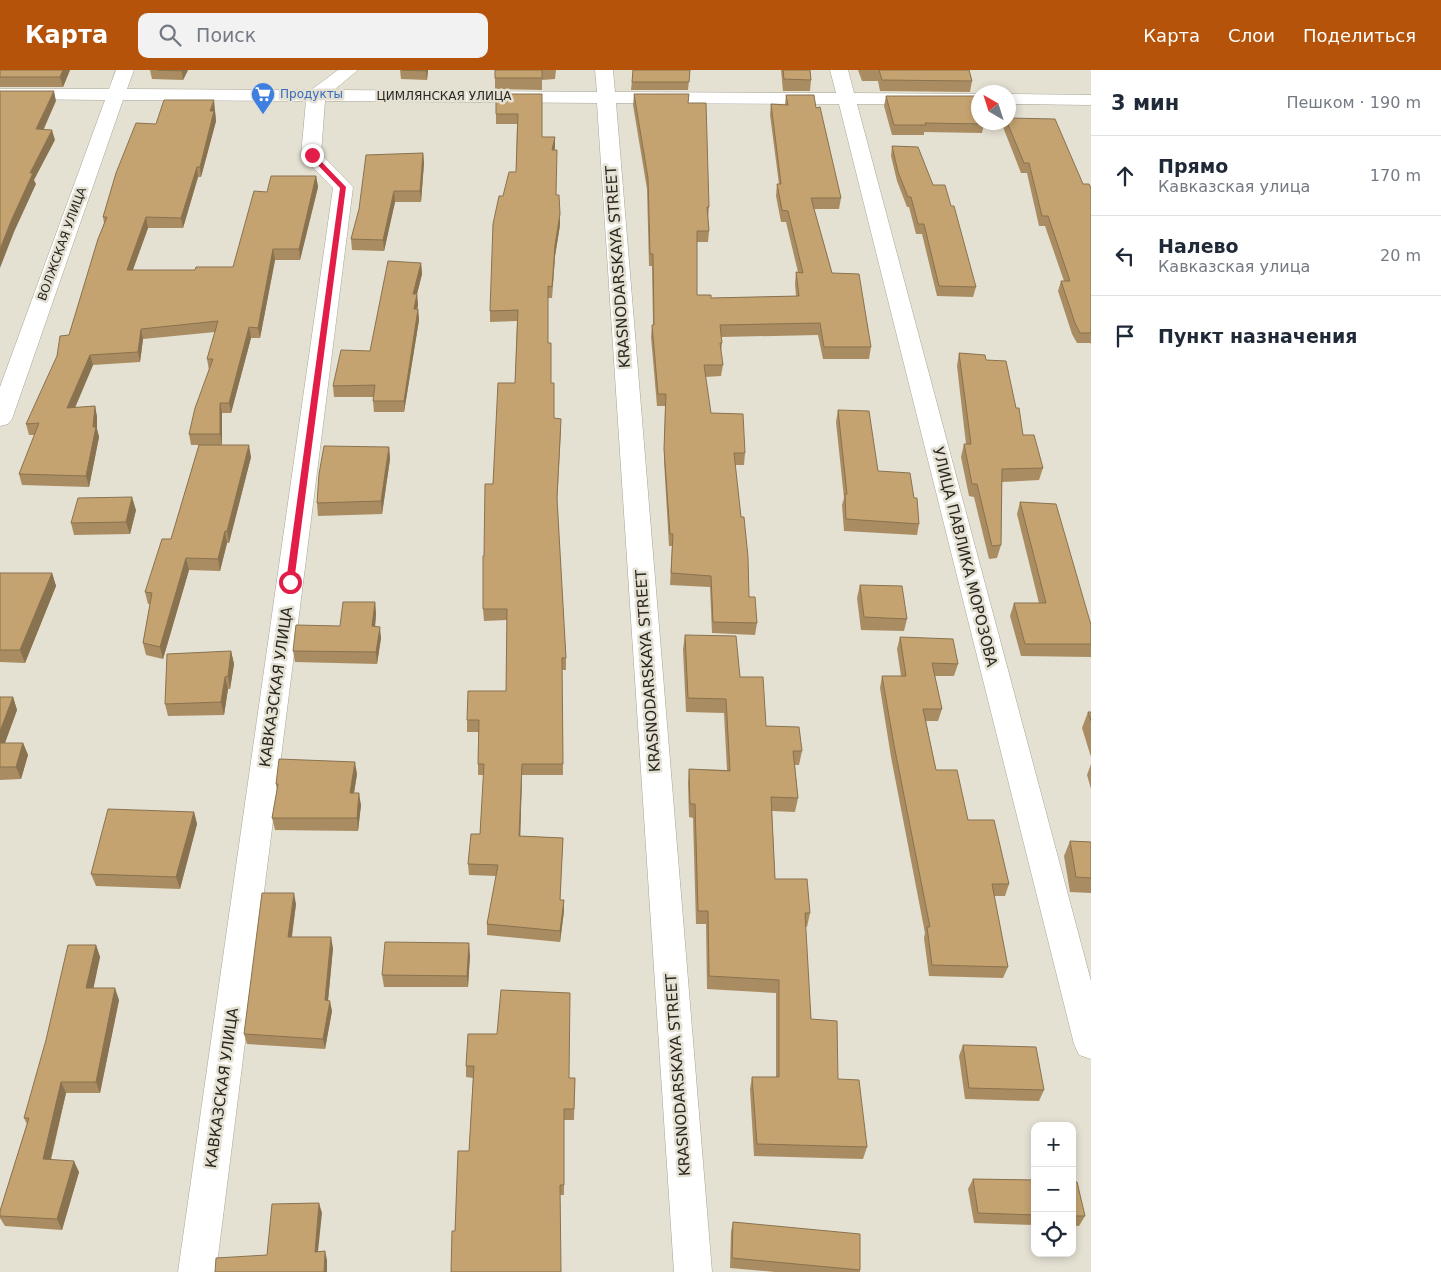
<!DOCTYPE html>
<html lang="ru">
<head>
<meta charset="utf-8">
<style>
	:root { --surface:#fff; --page:#f2f2f3; --text:#1f2937; --muted:#747a83; --line:#e0e1e3; --accent:#b45309 }
	body { margin:0; font-family:"DejaVu Sans",sans-serif; background:var(--page); color:var(--text) }
	.controls { position:absolute; right:15px; bottom:15px; display:grid; overflow:hidden; border-radius:10px; box-shadow:0 2px 8px #0003 }
	.controls button { width:45px; height:45px; display:grid; place-items:center; padding:0; border:0; border-bottom:1px solid var(--line); background:var(--surface); color:var(--text); font:25px sans-serif }
	.compass { position:absolute; left:971px; top:15px; width:45px; height:45px; border-radius:50%; background:var(--surface); box-shadow:0 2px 8px #0003; rotate:321deg }
	.stop { position:absolute; width:15px; height:15px; margin:-11px; border:4px solid #e11d48; border-radius:50%; background:#fff }
	.stop.end { background:#e11d48; border-color:#fff; box-shadow:0 1px 5px #0008 }
	.list { margin:0; padding:0; list-style:none }
	h2 { display:flex; justify-content:space-between; align-items:center; height:65px; margin:0; padding:0 20px; font-size:21px }
	h2 small { font-size:16px; font-weight:400; color:var(--muted) }
	.list li { display:grid; grid-template-columns:32px 1fr auto; gap:15px; align-items:center; box-sizing:border-box; height:80px; padding:0 20px; border-top:1px solid var(--line) }
	.list b { display:block; font-size:19px; white-space:nowrap }
	.list p { margin:0; font-size:16px; white-space:nowrap; color:var(--muted) }
	.list em { font-size:16px; font-style:normal; color:var(--muted) }
	.icon { flex:none; width:28px; height:28px; fill:none; stroke:currentColor; stroke-width:2; stroke-linecap:round; stroke-linejoin:round }
	.map { position:relative; flex:none; width:1091px; height:1202px; overflow:hidden }
	header { display:flex; align-items:center; gap:30px; box-sizing:border-box; height:70px; padding:0 25px; background:var(--accent); color:#fff }
	header strong { font-size:24px }
	nav { display:flex; gap:28px; margin-inline-start:auto; font-size:18px }
	.search { width:350px; height:45px; background:var(--page); display:flex; align-items:center; gap:12px; box-sizing:border-box; padding:0 18px; border-radius:10px; color:var(--muted); font-size:19px }
	main { display:flex }
	aside { flex:1; background:var(--surface) }
	.map>svg:first-child { display:block }
</style>
</head>
<body>
<header>
<strong>Карта</strong>
<div class="search"><svg class="icon" aria-label="search" viewBox="0 0 24 24"><circle cx="10" cy="10" r="6"/><path d="M15 15l6 6"/></svg>Поиск</div>
<nav><a>Карта</a><a>Слои</a><a>Поделиться</a></nav>
</header>
<main>
<div class="map">
<svg width="1091" height="1202" viewBox="0 0 1091 1202">
	<rect width="100%" height="100%" fill="#e4e0d2"/>
	<g fill="none" stroke-linecap="round" stroke-linejoin="round">
		<g stroke="#a8a597" stroke-width="1">
			<g id="street">
				<polygon points="116,0 134,0 127,19 311,20 338,0 358,0 334,20 597,22 595,0 613,0 615,22 836,23 830,0 848,0 854,23 978,24 978,34 857,34 1091,911 1091,989 1079,985 1074,974 839,34 616,33 712,1202 674,1202 597,33 325,31 321,84 353,117 216,1202 178,1202 333,118 301,85 306,31 123,30 12,349 8,354 0,356 0,317 105,30 0,29 0,19 109,19"/>
				<polygon points="1008,24 1091,25 1091,35 1008,34"/>
			</g>
		</g>
		<use href="#street" fill="#fff" fill-rule="evenodd"/>
	</g>
	<g fill="#a98c61">
		<polygon points="0,0 70,0 63,17 0,17"/>
		<polygon points="150,0 188,0 183,10 152,9"/>
		<polygon points="400,0 428,0 427,10 401,9"/>
		<polygon points="495,0 556,0 555,9 542,10 542,20 495,19"/>
		<polygon points="633,0 690,0 688,20 631,20"/>
		<polygon points="781,0 810,0 811,10 810,21 783,21"/>
		<polygon points="858,0 969,0 972,11 970,22 880,21 878,11 862,11"/>
		<polygon points="496,24 542,67 555,67 554,80 556,125 560,144 560,155 555,186 552,228 548,228 548,273 551,313 554,348 561,360 557,433 566,588 566,600 562,600 563,705 522,705 520,766 563,768 560,830 564,830 564,841 560,872 487,865 487,854 496,806 469,805 468,794 480,764 484,705 478,705 478,694 479,662 467,662 467,650 506,621 507,550 484,551 483,539 484,486 493,414 515,313 517,251 490,252 490,241 503,126 516,102 517,54 496,54"/>
		<polygon points="634,24 688,33 709,137 708,148 709,161 708,172 697,172 697,225 711,228 796,226 795,214 796,202 798,202 786,152 781,152 776,126 777,114 779,114 770,45 771,34 785,35 786,25 816,38 841,128 839,139 814,139 832,203 871,277 869,289 823,289 818,265 721,267 722,273 721,282 723,295 721,306 705,307 711,343 745,383 744,395 735,395 749,527 757,553 755,565 712,563 710,517 670,515 672,476 669,476 664,391 665,336 657,336 651,267 652,255 653,255 652,196 649,196 647,119 633,35"/>
		<polygon points="886,26 984,54 982,63 924,62 924,65 892,65 884,36"/>
		<polygon points="215,40 215,42 216,51 201,107 198,107 183,158 148,158 133,200 195,200 233,197 267,122 316,106 318,117 300,190 275,190 260,268 251,268 231,343 222,343 222,375 251,387 229,473 227,473 220,501 189,500 163,589 146,585 143,573 150,534 148,534 145,522 171,469 199,375 191,375 189,364 209,300 207,289 215,262 143,269 140,292 93,295 75,338 95,336 97,347 97,359 99,367 89,417 22,415 19,404 35,365 29,365 26,354 69,265 104,153 103,147 156,54"/>
		<polygon points="1004,52 1007,52 1083,114 1091,118 1091,274 1090,273 1077,273 1072,264 1058,221 1061,211 1064,211 1045,156 1039,156 1027,103 1021,103 1003,57"/>
		<polygon points="892,76 976,217 973,227 937,226 922,164 916,164 909,137 907,137 897,111 891,86"/>
		<polygon points="423,83 424,93 421,132 395,132 384,181 352,180 351,169"/>
		<polygon points="421,193 422,204 417,224 418,235 417,239 418,239 419,250 404,342 374,342 373,331 374,327 334,327 333,316 370,281"/>
		<polygon points="959,283 986,290 1016,338 1023,365 1043,398 1039,410 1002,412 1001,475 997,488 989,489 974,427 969,426 961,387 964,374 966,374 957,296"/>
		<polygon points="838,340 878,401 914,428 919,454 917,465 844,461 842,435 844,428 836,352"/>
		<polygon points="389,377 390,389 382,444 318,446 317,433"/>
		<polygon points="1020,432 1091,555 1091,587 1021,586 1010,546 1014,533 1039,533 1017,444"/>
		<polygon points="136,440 130,464 74,465 71,453"/>
		<polygon points="0,503 52,503 56,516 25,593 0,592"/>
		<polygon points="860,515 907,549 904,561 861,560 857,528"/>
		<polygon points="375,532 376,544 375,557 381,568 377,594 295,592 293,581 340,556"/>
		<polygon points="685,565 740,607 766,656 802,681 799,695 795,695 798,728 795,742 772,741 775,809 810,843 807,857 805,856 811,949 838,1009 867,1077 863,1089 754,1086 750,1019 752,1007 776,1007 776,923 707,919 706,854 696,854 693,748 689,747 688,713 689,699 727,700 724,643 686,642 683,579"/>
		<polygon points="900,567 958,594 954,606 935,606 942,639 938,651 926,651 936,700 1009,814 1005,826 994,826 1008,897 1003,908 929,906 924,868 925,863 891,687 880,618 882,606 901,606 897,579"/>
		<polygon points="231,581 234,594 230,619 228,619 224,645 168,646 165,634"/>
		<polygon points="0,627 13,627 17,640 5,673 23,673 28,685 21,709 0,710"/>
		<polygon points="1088,642 1091,642 1091,687 1082,658"/>
		<polygon points="1091,694 1091,719 1087,705"/>
		<polygon points="357,704 354,723 361,735 358,761 275,760 272,748 277,721 276,714"/>
		<polygon points="194,742 197,754 180,819 96,816 91,804"/>
		<polygon points="1070,771 1091,772 1091,823 1070,822 1064,786"/>
		<polygon points="296,834 292,867 333,878 328,931 332,941 325,979 247,974 244,964"/>
		<polygon points="96,875 100,887 93,918 119,930 100,1023 66,1023 51,1090 79,1102 62,1160 5,1156 0,1148 0,1141 27,1054 24,1048"/>
		<polygon points="470,885 468,917 384,917 382,905"/>
		<polygon points="468,964 569,1008 575,1008 574,1050 564,1050 564,1125 560,1125 455,1161 469,1081 473,1008 466,1007 466,996"/>
		<polygon points="963,975 1044,1020 1039,1031 965,1029 959,986"/>
		<polygon points="973,1109 1035,1110 1035,1155 974,1153 968,1119"/>
		<polygon points="1072,1112 1085,1146 1079,1156 1072,1156"/>
		<polygon points="733,1152 860,1200 860,1202 775,1202 730,1198 731,1162"/>
	</g>
	<g fill="#89724f">
		<polygon points="63,0 70,0 63,17 60,7"/>
		<polygon points="182,0 188,0 183,10 182,1"/>
		<polygon points="426,0 428,0 427,10 426,1"/>
		<polygon points="54,21 56,31 39,70 36,59"/>
		<polygon points="214,30 216,51 201,107 200,97 210,41"/>
		<polygon points="52,60 55,70 34,110 36,114 14,162 0,198 0,179 30,103"/>
		<polygon points="555,67 555,78 552,90 552,80"/>
		<polygon points="423,83 424,93 421,132 420,121"/>
		<polygon points="197,97 198,107 183,158 181,148"/>
		<polygon points="316,106 318,117 300,190 299,179"/>
		<polygon points="394,121 395,132 384,181 383,170"/>
		<polygon points="560,144 560,155 555,186 552,228 555,175"/>
		<polygon points="146,147 148,158 129,210 127,200"/>
		<polygon points="273,179 275,190 260,268 258,258"/>
		<polygon points="421,193 422,204 417,224 418,235 415,250 413,224"/>
		<polygon points="418,239 419,250 404,342 404,331"/>
		<polygon points="249,257 251,268 231,343 229,333"/>
		<polygon points="141,259 143,269 140,292 138,282"/>
		<polygon points="90,285 93,295 70,349 67,338"/>
		<polygon points="220,333 222,343 222,375 220,364"/>
		<polygon points="95,336 97,347 97,359 99,367 89,417 86,406 93,357"/>
		<polygon points="249,375 251,387 229,473 227,461"/>
		<polygon points="389,377 390,389 382,444 381,431"/>
		<polygon points="132,427 136,440 130,464 126,452"/>
		<polygon points="225,461 227,473 220,501 218,489"/>
		<polygon points="186,488 189,500 163,589 160,577"/>
		<polygon points="52,503 56,516 25,593 20,580"/>
		<polygon points="375,532 376,544 374,568 372,556"/>
		<polygon points="380,557 381,568 377,594 376,582"/>
		<polygon points="231,581 234,594 230,619 228,606"/>
		<polygon points="225,607 228,619 224,645 221,632"/>
		<polygon points="13,627 17,640 0,686 0,661"/>
		<polygon points="23,673 28,685 21,709 16,697"/>
		<polygon points="355,692 357,704 352,735 350,723"/>
		<polygon points="522,694 522,705 520,777 519,766"/>
		<polygon points="359,723 361,735 358,761 357,748"/>
		<polygon points="194,742 197,754 180,819 176,807"/>
		<polygon points="294,823 296,834 290,878 288,867"/>
		<polygon points="564,830 564,841 560,872 560,861"/>
		<polygon points="331,867 333,878 327,941 325,930"/>
		<polygon points="469,873 470,885 468,917 467,906"/>
		<polygon points="96,875 100,887 91,930 86,918"/>
		<polygon points="115,918 119,930 100,1023 96,1012"/>
		<polygon points="330,931 332,941 325,979 323,969"/>
		<polygon points="61,1012 66,1023 48,1100 43,1089"/>
		<polygon points="74,1091 79,1102 62,1160 57,1149"/>
		<polygon points="319,1133 322,1143 317,1191 315,1182"/>
		<polygon points="325,1181 327,1190 327,1202 324,1202"/>
	</g>
	<g fill="#c4a371" stroke="#89724f">
		<polygon points="0,0 63,0 60,7 0,7"/>
		<polygon points="158,0 182,0 182,1"/>
		<polygon points="402,0 426,0 426,1"/>
		<rect x="495" y="0" width="47" height="8"/>
		<polygon points="633,0 690,0 689,12 632,12"/>
		<polygon points="783,0 810,0 811,10 784,9"/>
		<polygon points="879,0 969,0 972,11 882,10"/>
		<polygon points="0,21 54,21 36,59 52,60 30,103 33,103 11,151 0,179"/>
		<polygon points="496,24 542,24 542,67 555,67 552,80 557,80 556,125 559,125 560,144 555,175 552,217 548,216 548,273 551,273 551,313 554,313 554,348 561,349 557,428 566,588 562,588 563,694 522,694 519,766 563,768 560,830 564,830 560,861 487,854 498,795 468,794 471,764 480,764 484,694 478,694 479,650 467,650 468,621 506,621 507,539 483,539 483,486 484,486 485,414 493,414 498,313 515,313 518,240 490,241 493,154 499,126 503,126 509,102 516,102 518,44 496,44"/>
		<polygon points="634,24 689,24 688,33 706,33 709,137 707,137 709,161 697,161 697,225 711,225 711,228 799,226 796,202 803,203 788,141 782,140 777,114 781,114 771,34 788,35 786,25 814,25 816,38 820,37 841,128 811,128 832,203 859,204 871,277 824,277 820,253 720,255 722,273 720,273 723,295 704,295 711,343 743,344 745,383 734,383 741,447 744,447 748,487 749,527 755,527 757,553 713,552 711,506 671,503 673,464 670,464 664,379 666,324 658,324 652,255 654,255 653,184 650,184 648,108"/>
		<polygon points="886,26 976,26 978,35 978,52 983,52 984,54 925,53 926,55 894,55"/>
		<polygon points="164,30 214,30 210,41 214,41 200,97 197,97 181,148 146,147 127,200 195,200 196,197 233,197 254,121 267,122 271,106 316,106 299,179 273,179 258,258 249,257 229,333 220,333 220,364 189,364 195,338 213,289 207,289 218,251 141,259 138,282 90,285 67,338 95,336 93,357 96,357 86,406 19,404 39,353 26,354 57,286 60,266 69,265 98,169 107,147 103,147 116,103 136,53 156,54"/>
		<polygon points="1008,48 1055,49 1083,114 1089,114 1091,118 1091,263 1080,263 1075,253 1061,211 1070,211 1048,146 1042,146 1029,93 1024,93 1007,52 1008,52"/>
		<polygon points="892,76 918,77 933,115 945,115 951,136 954,136 976,217 939,216 924,154 918,154 911,127 908,127 898,102"/>
		<polygon points="423,83 420,121 394,121 383,170 351,169 359,139 366,85"/>
		<polygon points="388,191 421,193 413,224 417,224 414,239 418,239 404,331 373,331 375,315 333,316 341,280 370,281"/>
		<polygon points="959,283 985,285 986,290 1006,291 1016,338 1019,338 1023,365 1034,365 1043,398 1002,399 1001,475 992,476 977,414 972,414 964,374 971,374"/>
		<polygon points="838,340 869,341 878,401 910,403 914,428 917,428 919,454 846,449 845,424 847,424"/>
		<polygon points="199,375 249,375 227,461 225,461 218,489 186,488 160,577 143,573 152,523 145,522 162,469 171,469"/>
		<polygon points="324,376 389,377 381,431 317,433 319,404"/>
		<polygon points="132,427 126,452 71,453 78,428"/>
		<polygon points="1020,432 1056,434 1091,555 1091,574 1025,574 1014,533 1046,533"/>
		<polygon points="0,503 52,503 20,580 0,580"/>
		<polygon points="860,515 902,516 907,549 864,547"/>
		<polygon points="343,532 375,532 372,556 380,557 376,582 293,581 296,555 340,556"/>
		<polygon points="685,565 736,566 740,607 763,607 766,656 799,657 802,681 793,681 798,728 771,727 775,809 807,809 810,843 805,843 811,949 837,951 838,1009 859,1010 867,1077 757,1074 752,1007 779,1007 779,910 709,906 708,841 698,841 695,734 690,734 689,699 730,701 726,629 688,628"/>
		<polygon points="900,567 953,569 958,594 932,593 942,639 923,639 936,700 957,700 968,750 994,750 1009,814 992,814 1008,897 932,895 927,857 930,857 894,675 882,606 906,606"/>
		<polygon points="231,581 228,606 225,607 221,632 165,634 167,584"/>
		<polygon points="0,627 13,627 0,661"/>
		<polygon points="1088,642 1091,642 1091,651"/>
		<polygon points="0,673 23,673 16,697 0,697"/>
		<polygon points="279,689 355,692 350,723 359,723 357,748 272,748 278,714 276,714"/>
		<polygon points="108,739 194,742 176,807 91,804"/>
		<polygon points="1070,771 1091,772 1091,808 1076,807"/>
		<polygon points="262,823 294,823 288,867 331,867 325,930 330,931 323,969 244,964"/>
		<polygon points="385,872 469,873 467,906 382,905"/>
		<polygon points="68,875 96,875 86,918 115,918 96,1012 61,1012 43,1089 74,1091 57,1149 0,1146 0,1141 29,1048 24,1048 46,970"/>
		<polygon points="501,920 570,923 569,1008 575,1008 574,1039 564,1039 564,1115 560,1115 561,1202 451,1202 452,1161 455,1161 458,1081 469,1081 474,996 466,996 468,964 497,964"/>
		<polygon points="963,975 1036,977 1044,1020 969,1018"/>
		<polygon points="973,1109 1035,1110 1035,1145 978,1143"/>
		<polygon points="1072,1112 1077,1112 1085,1146 1072,1146"/>
		<polygon points="319,1133 315,1182 325,1181 324,1202 215,1202 216,1188 267,1185 272,1134"/>
		<polygon points="733,1152 860,1164 860,1200 732,1188"/>
	</g>
	<polygon fill="#e11d48" points="309,84 314,84 346,117 294,512 290,514 286,512 340,118 309,86"/>
	<defs>
		<g id="supermarket-pin" transform="scale(1.25)"><path d="M0 17L-7.5 6A9.5 9.5 0 1 1 7.5 6Z" fill="#3f7fe0" stroke="#e4e0d2"/><path d="M-6-5.5h2.5l.6 2H6L4.5 2H-2.5L-4.4-4H-6ZM-1.5 3.2a1.3 1.3 0 1 0 .1 0ZM3 3.2a1.3 1.3 0 1 0 .1 0Z" fill="#fff"/></g>
	</defs>
	<g fill-rule="evenodd">
		<use href="#supermarket-pin" x="263" y="24"/>
	</g>
	<g text-anchor="middle" dominant-baseline="central" stroke-width="5" stroke-linejoin="round" paint-order="stroke">
		<g font-size="12" fill="#366cbe" stroke="#e4e0d2" text-anchor="start">
			<text x="280" y="24">Продукты</text>
		</g>
		<g font-size="12" fill="#292722" stroke="#e4e0d2">
			<text x="444" y="26">ЦИМЛЯНСКАЯ УЛИЦА</text>
			<text transform="translate(62 174) rotate(-70)">ВОЛЖСКАЯ УЛИЦА</text>
		</g>
		<g font-size="15" fill="#292722" stroke="#e4e0d2">
			<text transform="translate(618 197) rotate(-94)">KRASNODARSKAYA STREET</text>
			<text transform="translate(965 487) rotate(76)">УЛИЦА ПАВЛИКА МОРОЗОВА</text>
			<text transform="translate(648 601) rotate(-94)">KRASNODARSKAYA STREET</text>
			<text transform="translate(276 617) rotate(-82)">КАВКАЗСКАЯ УЛИЦА</text>
			<text transform="translate(678 1005) rotate(-94)">KRASNODARSKAYA STREET</text>
			<text transform="translate(222 1018) rotate(-82)">КАВКАЗСКАЯ УЛИЦА</text>
		</g>
	</g>
</svg>
<div class="controls">
<button>+</button>
<button>−</button>
<button><svg class="icon" aria-label="locate" viewBox="0 0 24 24"><circle cx="12" cy="12" r="6"/><path d="M12 2v4M12 18v4M2 12h4M18 12h4"/></svg></button>
</div>
<svg class="compass" viewBox="-18 -18 36 36"><path d="M0-13l5 13h-10z" fill="#e53935"/><path d="M0 13l5-13h-10z" fill="#747a83"/></svg>
<div class="stop" style="left:290px;top:512px"></div>
<div class="stop end" style="left:312px;top:85px"></div>
</div>
<aside>
<h2>3 мин<small>Пешком · 190 m</small></h2>
<ul class="list">
<li><svg class="icon" aria-label="ahead" viewBox="0 0 24 24"><path d="M12 20V5M6 11l6-6 6 6"/></svg><div><b>Прямо</b><p>Кавказская улица</p></div><em>170 m</em></li>
<li><svg class="icon" aria-label="left" viewBox="0 0 24 24"><path d="M17 20v-9H6M10 6l-5 5 5 5"/></svg><div><b>Налево</b><p>Кавказская улица</p></div><em>20 m</em></li>
<li><svg class="icon" aria-label="arrive" viewBox="0 0 24 24"><path d="M6 21V4h12l-3 4 3 4H6"/></svg><div><b>Пункт назначения</b></div></li>
</ul>
</aside>
</main>
</body>
</html>
